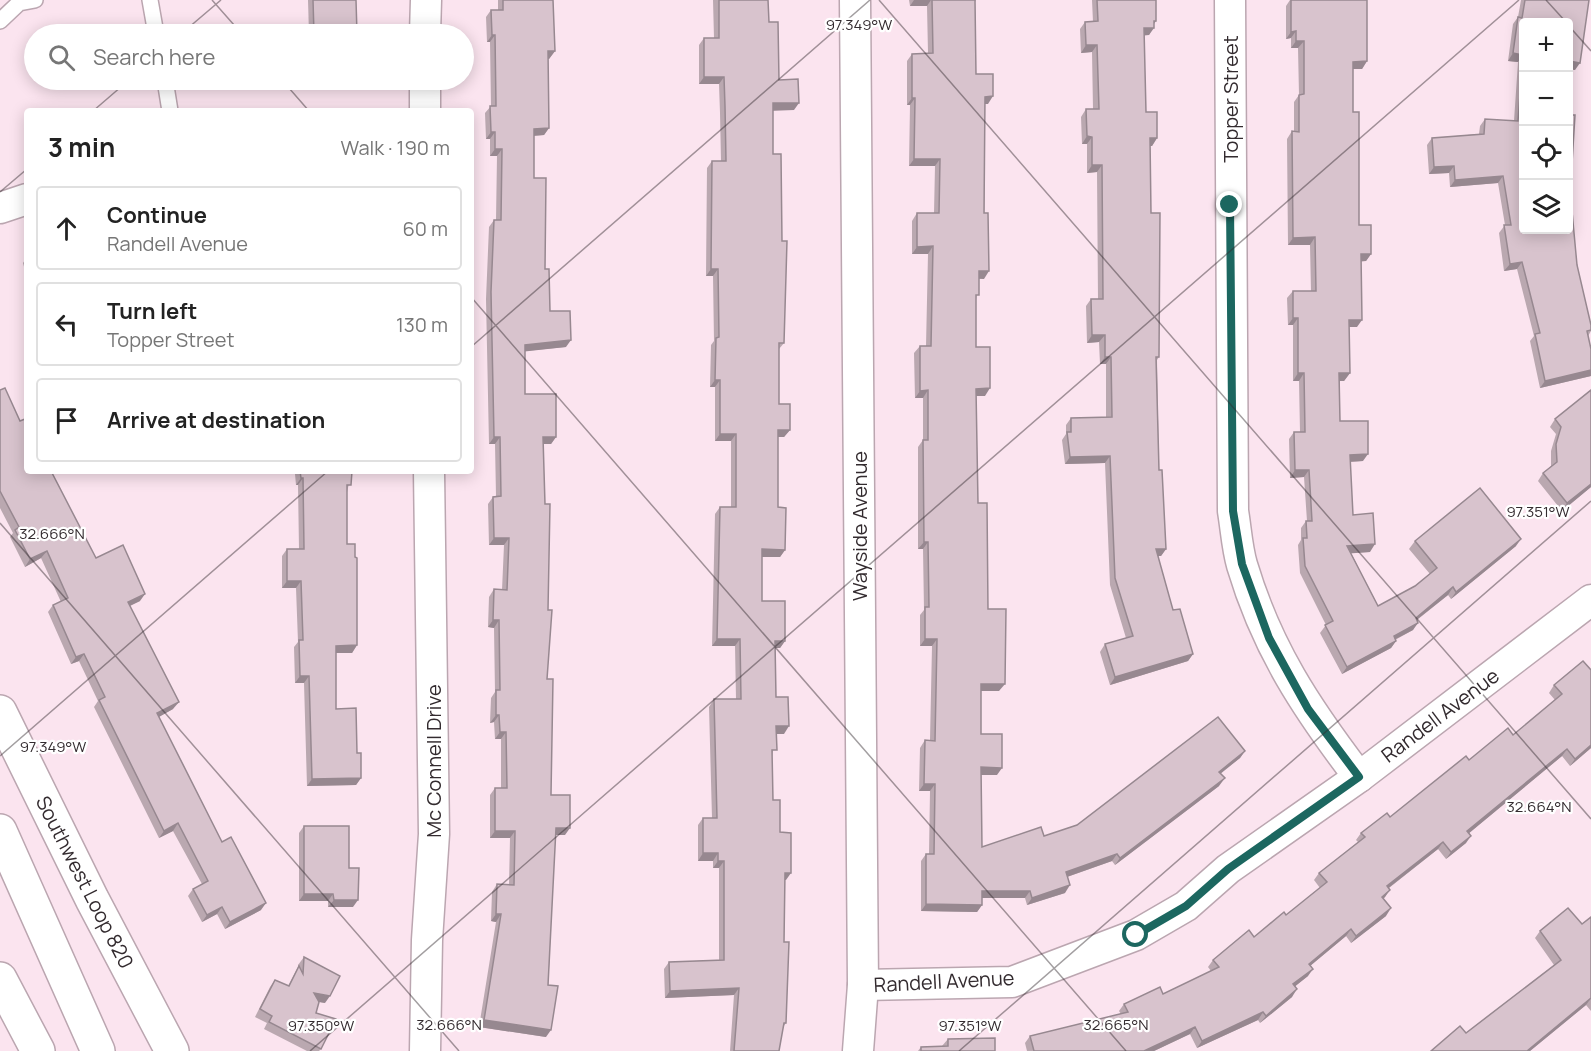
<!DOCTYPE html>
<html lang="en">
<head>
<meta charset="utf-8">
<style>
	:root { --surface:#fff; --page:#f6f6f6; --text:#222; --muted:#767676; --line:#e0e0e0 }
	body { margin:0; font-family:Manrope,sans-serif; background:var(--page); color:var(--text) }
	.controls { position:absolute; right:18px; top:18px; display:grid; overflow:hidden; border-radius:6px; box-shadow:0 3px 15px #0003 }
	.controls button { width:54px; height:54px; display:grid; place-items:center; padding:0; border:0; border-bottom:2px solid var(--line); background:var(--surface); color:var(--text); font:30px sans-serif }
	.stop { position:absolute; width:18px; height:18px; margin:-14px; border:4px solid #1c6760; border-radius:50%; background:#fff }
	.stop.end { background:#1c6760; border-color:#fff; box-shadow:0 2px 6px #0008 }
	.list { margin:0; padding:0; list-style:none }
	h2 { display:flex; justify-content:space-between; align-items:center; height:78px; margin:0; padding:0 24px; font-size:26px }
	h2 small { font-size:20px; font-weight:400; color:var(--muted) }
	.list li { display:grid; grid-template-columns:39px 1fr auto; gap:18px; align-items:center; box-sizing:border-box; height:84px; margin:0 12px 12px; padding:0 12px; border:2px solid var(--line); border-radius:6px }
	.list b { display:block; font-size:22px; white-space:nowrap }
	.list p { margin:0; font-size:20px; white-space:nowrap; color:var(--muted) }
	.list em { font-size:20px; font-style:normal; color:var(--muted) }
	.icon { flex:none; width:33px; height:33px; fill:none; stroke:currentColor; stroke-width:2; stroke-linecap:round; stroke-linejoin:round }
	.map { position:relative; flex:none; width:1591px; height:1051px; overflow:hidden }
	.search { position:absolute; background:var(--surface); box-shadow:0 3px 15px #0003; left:24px; top:24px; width:450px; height:66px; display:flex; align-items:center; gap:15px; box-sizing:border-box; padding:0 21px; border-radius:33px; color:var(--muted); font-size:22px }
	.panel { position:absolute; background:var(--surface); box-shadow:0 3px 15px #0003; left:24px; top:108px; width:450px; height:366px; border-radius:6px }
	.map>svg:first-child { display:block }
</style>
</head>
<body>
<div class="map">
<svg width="1591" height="1051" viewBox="0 0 1591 1051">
	<rect width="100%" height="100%" fill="#fbe4ef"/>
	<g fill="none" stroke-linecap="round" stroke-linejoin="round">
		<g stroke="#bba6b0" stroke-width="18">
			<g id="service">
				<polyline points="150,0 156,34"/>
				<polyline points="0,21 19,3 35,0"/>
				<polyline points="165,80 170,111"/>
			</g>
		</g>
		<g stroke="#bba6b0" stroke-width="33">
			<g id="minor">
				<polyline points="855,0 863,985 858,1051"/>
				<path d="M1230,0L1233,511C1236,529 1237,548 1242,565C1267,649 1307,709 1359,777"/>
				<polyline points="425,34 426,0"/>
				<polyline points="425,111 425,80"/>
				<polyline points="0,208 27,199"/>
				<polyline points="863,985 1012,982 1136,935 1186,906 1228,869 1359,777 1591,600"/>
				<polyline points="425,1051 427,940 434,834 429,471"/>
			</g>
		</g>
		<g stroke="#bba6b0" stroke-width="36">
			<polyline id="secondary" points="0,712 92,899 172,1051"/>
		</g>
		<g stroke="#bba6b0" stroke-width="36">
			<g id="motorway">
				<polyline points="0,831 98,1051"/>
				<polyline points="0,979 38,1051"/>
			</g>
		</g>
		<use href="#service" stroke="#fff" stroke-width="15"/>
		<use href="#minor" stroke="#fff" stroke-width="30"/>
		<use href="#secondary" stroke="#fff" stroke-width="33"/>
		<use href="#motorway" stroke="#fff" stroke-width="33"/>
	</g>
	<g fill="#baa8b0">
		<polygon points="308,0 356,0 357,34 309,34"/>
		<polygon points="498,0 553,0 555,51 549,59 548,59 549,128 544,135 534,136 534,178 550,311 566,347 525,351 525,394 556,437 551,444 543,444 548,610 547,679 551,795 565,835 555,835 546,1037 479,1027 496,922 491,921 492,892 497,884 509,885 510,838 490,838 490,795 495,788 501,788 501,739 495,739 494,722 490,723 491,698 495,692 494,628 488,627 489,597 494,589 502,590 504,545 489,545 488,504 493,497 496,496 495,444 489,444 486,299 489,227 494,220 496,220 497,156 490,156 490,139 486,139 485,113 491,106 490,42 487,42 486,17 491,10 498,10"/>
		<polygon points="713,0 768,0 769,22 779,80 794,110 773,110 773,154 782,241 784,343 779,349 779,404 790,430 784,437 778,437 778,507 785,550 780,557 762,557 762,601 785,641 780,648 775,648 776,697 784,734 776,734 772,757 773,800 780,832 786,880 785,880 784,942 786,1023 783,1027 779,1051 730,1051 734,995 665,998 664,969 669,962 719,960 719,868 713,868 713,861 698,861 698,825 703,818 712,818 709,707 714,699 736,699 735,646 712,646 715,514 720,507 731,507 731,441 715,441 715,387 710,387 711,345 714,341 713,276 706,276 707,168 712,161 721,161 720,113 719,84 699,84 699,45 704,38 714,38"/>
		<polygon points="909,0 976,0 975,2 976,74 988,104 985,104 984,279 979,279 976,300 976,347 985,396 976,396 978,503 988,609 999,691 981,691 981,734 997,775 981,775 982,847 1044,836 1077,825 1245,751 1240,758 1220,773 1219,786 1115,865 1112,861 1067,877 1065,893 1027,905 1025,898 982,898 982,905 977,912 921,911 921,861 926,854 929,854 930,791 919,791 920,748 925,740 930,740 932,646 920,646 920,615 924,610 923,549 918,549 918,447 923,440 923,398 915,398 914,353 920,346 926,346 928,254 912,254 912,221 917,213 934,213 935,166 909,166 910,105 907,105 907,61 912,54 928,53 927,6 910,6"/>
		<polygon points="1092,0 1156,0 1154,24 1149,35 1144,35 1146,112 1157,138 1152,146 1150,146 1151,213 1159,357 1157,360 1159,470 1166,549 1161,556 1158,556 1173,610 1193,654 1188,661 1110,685 1100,652 1105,644 1126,638 1110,585 1105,463 1065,464 1062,440 1066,434 1066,425 1071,418 1106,417 1106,364 1100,364 1099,342 1087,343 1086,306 1091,299 1098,299 1097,172 1087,173 1087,144 1082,144 1081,117 1086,109 1093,109 1092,52 1081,53 1080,29 1085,22 1093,22"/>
		<polygon points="1290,0 1367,0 1367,61 1362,69 1353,69 1353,112 1359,225 1371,254 1366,261 1361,261 1357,327 1349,327 1350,373 1344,381 1340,381 1340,421 1363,461 1350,462 1353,515 1370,552 1351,553 1378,606 1415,586 1430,574 1409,549 1415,541 1516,546 1451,599 1448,595 1417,620 1413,630 1395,640 1396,641 1391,648 1342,674 1320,633 1326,625 1300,573 1298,545 1301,540 1301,528 1306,521 1307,521 1304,477 1290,478 1289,439 1294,432 1300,432 1299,381 1293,381 1293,325 1288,325 1287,298 1293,291 1311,291 1310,245 1288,245 1287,139 1292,131 1294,131 1294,102 1299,95 1298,48 1291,48 1291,38 1286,39 1286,6"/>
		<polygon points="1521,0 1589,0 1575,70 1569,69 1524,22 1577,265 1591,325 1591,331 1588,336 1591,376 1540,388 1530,341 1534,336 1517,269 1504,271 1499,233 1505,225 1498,183 1450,187 1449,173 1429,174 1427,145 1432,138 1479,134 1480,126 1485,119 1514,121 1518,62 1508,61 1513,24 1518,17"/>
		<polygon points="27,257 27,278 23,263"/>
		<polygon points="0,390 20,421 96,558 140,601 130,606 173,709 158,717 222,842 261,910 225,929 217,914 202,922 188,896 193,889 202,884 173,831 159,838 94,707 98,701 79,661 71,664 48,612 53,605 61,602 41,558 25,567 10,537 13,533 0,508"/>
		<polygon points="1591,390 1591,487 1562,511 1538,481 1543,473 1551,466 1551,451 1556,434 1550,427 1555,419"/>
		<polygon points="292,471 352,471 347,492 347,544 357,645 352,653 336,653 336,709 357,753 361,778 356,785 307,786 304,683 295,683 294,647 298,642 296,588 282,588 282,556 287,549 299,549 298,485 296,485 295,474 292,473"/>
		<polygon points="1591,670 1591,748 1570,766 1562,756 1469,833 1466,843 1446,859 1438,849 1389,888 1385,897 1383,899 1386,916 1351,943 1346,936 1310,966 1308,976 1295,986 1292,997 1260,1023 1258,1020 1197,1048 1190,1034 1154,1051 1027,1051 1025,1043 1030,1036 1121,1014 1119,1011 1124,1004 1163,994 1211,971 1208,967 1213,960 1254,937 1286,915 1320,888 1314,880 1319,873 1358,842 1356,840 1361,833 1390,817 1469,760 1513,735 1555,700 1549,693 1554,685"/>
		<polygon points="304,826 353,907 328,907 328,901 299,901 299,833"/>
		<polygon points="1591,917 1591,1011 1586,1005 1530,1051 1431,1051 1466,1033 1554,965 1535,938 1540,931 1582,924"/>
		<polygon points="304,957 325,1003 319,1002 316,1013 321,1049 319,1051 307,1051 264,1029 267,1023 255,1017 270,987 275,980 288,986 298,967 298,965"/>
		<polygon points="948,1039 995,1051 918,1051 921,1047 942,1046"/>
	</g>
	<g fill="#978890">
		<polygon points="914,0 931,0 927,6 910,6"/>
		<polygon points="1154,21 1156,21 1151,28 1154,28 1149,35 1139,36 1144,28"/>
		<polygon points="1296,31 1291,38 1286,39 1291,32"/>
		<polygon points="492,35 495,35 490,42 487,42"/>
		<polygon points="1296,41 1304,41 1298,48 1291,48"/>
		<polygon points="1086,45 1097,45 1092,52 1081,53"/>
		<polygon points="548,51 555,51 549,59 542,59"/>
		<polygon points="1513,53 1523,55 1518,62 1508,61"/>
		<polygon points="1367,61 1362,69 1348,69 1353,62"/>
		<polygon points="1569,61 1580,63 1575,70 1569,69"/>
		<polygon points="704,77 724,77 719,84 699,84"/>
		<polygon points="283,80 355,80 353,82 279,84"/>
		<polygon points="993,96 988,104 980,104 985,97"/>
		<polygon points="912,98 915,98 910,105 907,105"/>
		<polygon points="773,103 799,103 794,110 768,111"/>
		<polygon points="549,128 544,135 529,136 534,129"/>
		<polygon points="491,132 495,132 490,139 486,139"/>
		<polygon points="1087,136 1092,137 1087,144 1082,144"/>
		<polygon points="1150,138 1157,138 1152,146 1145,146"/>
		<polygon points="495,149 502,149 497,156 490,156"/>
		<polygon points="914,159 940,159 935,166 909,166"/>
		<polygon points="1092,165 1102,165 1097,172 1087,173"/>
		<polygon points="1454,166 1449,173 1429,174 1434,167"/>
		<polygon points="1503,176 1498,183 1450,187 1455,180"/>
		<polygon points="1315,237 1310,245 1288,245 1293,238"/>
		<polygon points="933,246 928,254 912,254 917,247"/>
		<polygon points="1361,254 1371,254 1366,261 1356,262"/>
		<polygon points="1522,262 1517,269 1504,271 1510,264"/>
		<polygon points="711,269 718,269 713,276 706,276"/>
		<polygon points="979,271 989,271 984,279 974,278"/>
		<polygon points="1293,318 1298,318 1293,325 1288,325"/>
		<polygon points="1349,320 1362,320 1357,327 1343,327"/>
		<polygon points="1092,335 1105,335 1099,342 1087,343"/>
		<polygon points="571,340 566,347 520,352 525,345"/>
		<polygon points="1105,357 1111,357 1106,364 1100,364"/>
		<polygon points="1591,370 1591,376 1540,388 1545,381"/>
		<polygon points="1298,373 1304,373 1299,381 1293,381"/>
		<polygon points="1339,373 1350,373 1344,381 1334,381"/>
		<polygon points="715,380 720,380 715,387 710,387"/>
		<polygon points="990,388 985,396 971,396 976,389"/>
		<polygon points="928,390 923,398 915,398 920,391"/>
		<polygon points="778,430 790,430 784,437 773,437"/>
		<polygon points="720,434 736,434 731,441 715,441"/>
		<polygon points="494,437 500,437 495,444 489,444"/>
		<polygon points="543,437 556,437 551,444 538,444"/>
		<polygon points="1368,454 1363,461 1345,462 1350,455"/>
		<polygon points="1110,456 1105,463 1065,464 1070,457"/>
		<polygon points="1295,470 1309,470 1304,477 1290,478"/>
		<polygon points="301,478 303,478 298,485 296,485"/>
		<polygon points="1591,484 1591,487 1562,511 1567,503"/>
		<polygon points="494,538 509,538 504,545 489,545"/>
		<polygon points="1521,539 1516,546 1451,599 1456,592"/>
		<polygon points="924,542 928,542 923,549 918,549"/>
		<polygon points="1375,544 1370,552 1342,554 1347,546"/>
		<polygon points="762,549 785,550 780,557 757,557"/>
		<polygon points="1156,549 1166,549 1161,556 1150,556"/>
		<polygon points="47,551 41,558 25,567 30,559"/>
		<polygon points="287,581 301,581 296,588 282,588"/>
		<polygon points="1453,587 1448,595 1410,625 1416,618"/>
		<polygon points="145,594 140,601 123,609 128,602"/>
		<polygon points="493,620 499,620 494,628 488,627"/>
		<polygon points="1418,623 1413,630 1388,643 1394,636"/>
		<polygon points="717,639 740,639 735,646 712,646"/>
		<polygon points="925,639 937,639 932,646 920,646"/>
		<polygon points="775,641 785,641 780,648 770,648"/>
		<polygon points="1396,641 1391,648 1342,674 1347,667"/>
		<polygon points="357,645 352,653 330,653 336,646"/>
		<polygon points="84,654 79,661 71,664 76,657"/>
		<polygon points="1193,654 1188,661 1110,685 1115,677"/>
		<polygon points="300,676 309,676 304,683 295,683"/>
		<polygon points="981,684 1005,684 999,691 976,691"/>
		<polygon points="179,702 173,709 152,721 157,713"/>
		<polygon points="496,715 499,715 494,722 490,723"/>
		<polygon points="776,726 789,726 784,734 771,734"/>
		<polygon points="500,732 506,732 501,739 495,739"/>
		<polygon points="1591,745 1591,748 1570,766 1575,759"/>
		<polygon points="1567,749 1562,756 1462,839 1467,831"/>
		<polygon points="1245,751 1240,758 1214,779 1219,772"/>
		<polygon points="981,767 1002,768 997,775 976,775"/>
		<polygon points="361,778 356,785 307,786 312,779"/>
		<polygon points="1225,778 1219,786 1115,865 1120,858"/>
		<polygon points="924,784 935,784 930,791 919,791"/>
		<polygon points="178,823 173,831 159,838 164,831"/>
		<polygon points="556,828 570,828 565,835 551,835"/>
		<polygon points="495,831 515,831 510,838 490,838"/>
		<polygon points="1471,836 1466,843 1446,859 1451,852"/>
		<polygon points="1443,842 1438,849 1382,893 1387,886"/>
		<polygon points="703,853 718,853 713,861 698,861"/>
		<polygon points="1117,854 1112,861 1061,879 1066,872"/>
		<polygon points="718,861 724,861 719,868 713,868"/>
		<polygon points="785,873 791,873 786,880 780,880"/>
		<polygon points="1070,885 1065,893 1027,905 1032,898"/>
		<polygon points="1390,890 1385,897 1377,904 1382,897"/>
		<polygon points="982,891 1030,891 1025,898 976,898"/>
		<polygon points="304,894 333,894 328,901 299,901"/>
		<polygon points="334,900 358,900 353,907 328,907"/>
		<polygon points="266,903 261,910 225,929 230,922"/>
		<polygon points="926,904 982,905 977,912 921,911"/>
		<polygon points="222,907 217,914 202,922 207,915"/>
		<polygon points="1391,908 1386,916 1351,943 1356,936"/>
		<polygon points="496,914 501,914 496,922 491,921"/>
		<polygon points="1351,929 1346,936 1304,971 1309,964"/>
		<polygon points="1313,969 1308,976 1288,992 1293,984"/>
		<polygon points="739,988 734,995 665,998 670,991"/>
		<polygon points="1297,989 1292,997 1260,1023 1266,1016"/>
		<polygon points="314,993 330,996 325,1003 309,1000"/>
		<polygon points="1591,998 1586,1005 1530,1051 1527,1051"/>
		<polygon points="1263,1012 1258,1020 1197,1048 1202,1041"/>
		<polygon points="484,1020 551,1030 546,1037 479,1027"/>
		<polygon points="1195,1027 1190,1034 1154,1051 1144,1051"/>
	</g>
	<g fill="#d8c3cd" stroke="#978890" stroke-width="1.5">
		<polygon points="313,0 356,0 357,34 314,34"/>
		<polygon points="503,0 553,0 555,51 548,51 549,128 534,129 534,178 546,178 545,269 549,269 550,311 570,311 571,340 525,345 525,394 556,394 556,437 543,437 545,504 550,504 548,610 552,610 547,679 553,679 551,795 570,795 570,828 556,828 548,985 558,986 551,1030 484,1020 501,914 496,914 497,884 514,885 515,831 495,831 495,788 507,788 506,732 500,732 499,715 496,715 496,690 500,690 499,620 493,620 494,589 507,590 509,538 494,538 493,497 501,496 500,437 494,437 491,292 494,220 501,220 502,149 495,149 495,132 491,132 490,106 496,106 495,35 492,35 491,10 503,10"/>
		<polygon points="719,0 768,0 769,22 778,22 779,80 798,79 799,103 773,103 773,154 781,154 782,241 787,241 784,343 779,343 779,404 790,404 790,430 778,430 778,507 786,508 785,550 762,549 762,601 785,601 785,641 775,641 776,697 788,697 789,726 776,726 777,750 772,750 773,800 780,800 780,832 791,833 791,873 785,873 784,942 789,942 786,1023 784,1023 779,1051 734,1051 739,988 670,991 669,962 724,960 724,861 718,861 718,853 703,853 703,818 717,818 714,699 741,699 740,639 717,639 720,507 736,507 736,434 720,434 720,380 715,380 716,338 719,337 718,269 711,269 712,161 726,161 725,106 724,77 704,77 704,38 719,38"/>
		<polygon points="932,0 975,0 976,74 993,74 993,96 985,97 984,213 988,213 989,271 979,271 979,295 976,295 976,347 990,347 990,388 976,389 978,503 987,503 988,609 1006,609 1005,684 981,684 981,734 1002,734 1002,768 981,767 982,847 1041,827 1044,836 1077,825 1218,717 1245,751 1219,772 1225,778 1120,858 1117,854 1066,872 1070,885 1032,898 1030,891 982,891 982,905 926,904 926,854 934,854 935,784 924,784 925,740 935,741 937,639 925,639 925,607 929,607 928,542 924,542 923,440 928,440 928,390 920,391 920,346 931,346 933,246 917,247 917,213 939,213 940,159 914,159 915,98 912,98 912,54 933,53"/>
		<polygon points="1097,0 1156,0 1156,21 1154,21 1154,28 1144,28 1146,112 1157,112 1157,138 1150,138 1151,213 1160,213 1159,357 1156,357 1159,470 1162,470 1166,549 1156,549 1173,610 1180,609 1193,654 1115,677 1105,644 1133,636 1115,578 1110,456 1070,457 1067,432 1071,432 1071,418 1112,417 1111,357 1105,357 1105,335 1092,335 1091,299 1103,299 1102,165 1092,165 1092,137 1087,136 1086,109 1099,109 1097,45 1086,45 1085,22 1098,21"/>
		<polygon points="1291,0 1367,0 1367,61 1353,62 1353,112 1359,112 1359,225 1371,225 1371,254 1361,254 1362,320 1349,320 1350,373 1339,373 1340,421 1368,421 1368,454 1350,455 1353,515 1373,513 1375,544 1347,546 1378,606 1415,586 1437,568 1415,541 1480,488 1521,539 1456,592 1453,587 1416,618 1418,623 1394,636 1396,641 1347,667 1325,625 1333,621 1305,566 1303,538 1307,538 1306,521 1312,521 1309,470 1295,470 1294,432 1305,432 1304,373 1298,373 1298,318 1293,318 1293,291 1316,291 1315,237 1293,238 1292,131 1299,132 1299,95 1304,94 1304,41 1296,41 1296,31 1291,32"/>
		<polygon points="1525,0 1589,0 1580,63 1569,61 1569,72 1569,22 1524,22 1524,230 1569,230 1569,179 1577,265 1591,325 1591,330 1587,331 1591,349 1591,370 1545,381 1535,334 1540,333 1522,262 1510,264 1504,225 1511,225 1503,176 1455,180 1454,166 1434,167 1432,138 1484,134 1485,119 1518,121 1523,55 1513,53 1518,17 1522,18"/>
		<polygon points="1569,115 1575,115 1572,163 1569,163"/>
		<polygon points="5,388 20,421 25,419 27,423 27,471 51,471 96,558 123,545 145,594 128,602 179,702 157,713 222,842 231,837 266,903 230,922 222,907 207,915 193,889 208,881 178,823 164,831 99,700 105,697 84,654 76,657 53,605 68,598 47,551 30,559 15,530 19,527 0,491 0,390"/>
		<polygon points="1591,390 1591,484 1567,503 1543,473 1557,462 1556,444 1561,427 1555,419"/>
		<polygon points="300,471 352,471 351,485 347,485 347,544 355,544 355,557 357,558 357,645 336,646 336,709 356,708 357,753 361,753 361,778 312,779 309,676 300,676 299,640 303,640 301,581 287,581 287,549 304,549 303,478 301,478"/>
		<polygon points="1583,661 1591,670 1591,745 1575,759 1567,749 1467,831 1471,836 1451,852 1443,842 1387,886 1390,890 1382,897 1391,908 1356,936 1351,929 1309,964 1313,969 1293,984 1297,989 1266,1016 1263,1012 1202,1041 1195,1027 1144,1051 1034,1051 1030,1036 1128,1012 1124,1004 1160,987 1163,994 1219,967 1213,960 1249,930 1254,937 1284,912 1286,915 1327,882 1319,873 1365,837 1361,833 1387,813 1390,817 1466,756 1469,760 1508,728 1513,735 1562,694 1554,685"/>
		<polygon points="304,826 349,826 349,868 359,868 358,900 334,900 333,894 304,894"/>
		<polygon points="1568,908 1582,924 1591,917 1591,998 1527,1051 1431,1051 1460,1026 1466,1033 1561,960 1540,931"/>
		<polygon points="304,957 340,976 330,996 314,993 319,1002 316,1013 336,1019 321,1049 269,1022 272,1016 260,1009 275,980 289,986 299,966 303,974"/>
		<polygon points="995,1038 995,1051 921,1051 921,1047 948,1046 948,1039"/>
	</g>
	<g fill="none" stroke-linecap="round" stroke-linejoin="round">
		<polyline stroke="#1c6760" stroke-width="8" points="1136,935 1186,906 1228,869 1359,777 1308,709 1269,638 1242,564 1233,511 1230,205"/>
	</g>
	<path fill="none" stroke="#332b2f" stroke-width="1.5" stroke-opacity="0.45" d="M212,0L242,34M879,0L1591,819M1546,0L1566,22M1568,25L1591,51M181,34L221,0M282,80L309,111M93,111L129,80M0,192L27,169M471,297L1126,1051M471,347L870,0M0,523L459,1051M0,756L328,471M310,1051L1519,0M959,1051L1591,501"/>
	<g text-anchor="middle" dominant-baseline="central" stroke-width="4.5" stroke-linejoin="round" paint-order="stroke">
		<g font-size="20" fill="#332b2f" stroke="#fff">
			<text transform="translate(1230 99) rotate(-90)">Topper Street</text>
			<text transform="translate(859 526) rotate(-90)">Wayside Avenue</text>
			<text transform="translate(1440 715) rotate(-37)">Randell Avenue</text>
			<text transform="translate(433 761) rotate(-90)">Mc Connell Drive</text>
			<text transform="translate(85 882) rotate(63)">Southwest Loop 820</text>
			<text transform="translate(944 981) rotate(-3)">Randell Avenue</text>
		</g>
	</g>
	<g font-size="15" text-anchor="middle" fill="#332b2f" stroke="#fff" stroke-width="4.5" stroke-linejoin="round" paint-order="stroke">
		<text x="859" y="30">97.349°W</text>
		<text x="1538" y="517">97.351°W</text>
		<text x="52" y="539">32.666°N</text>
		<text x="53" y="752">97.349°W</text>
		<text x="1539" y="812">32.664°N</text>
		<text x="449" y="1030">32.666°N</text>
		<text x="1116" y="1030">32.665°N</text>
		<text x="321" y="1031">97.350°W</text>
		<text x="970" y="1031">97.351°W</text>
	</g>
</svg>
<div class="controls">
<button>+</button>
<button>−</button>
<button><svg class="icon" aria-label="locate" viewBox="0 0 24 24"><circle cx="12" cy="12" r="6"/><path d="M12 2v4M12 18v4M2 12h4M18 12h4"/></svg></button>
<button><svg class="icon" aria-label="layers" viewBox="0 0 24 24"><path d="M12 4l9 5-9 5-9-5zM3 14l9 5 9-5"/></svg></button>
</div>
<div class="stop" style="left:1136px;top:935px"></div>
<div class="stop end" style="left:1230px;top:205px"></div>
<div class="search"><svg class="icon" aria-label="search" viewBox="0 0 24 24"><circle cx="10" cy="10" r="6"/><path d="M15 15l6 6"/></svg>Search here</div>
<section class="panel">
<h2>3 min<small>Walk · 190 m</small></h2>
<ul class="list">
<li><svg class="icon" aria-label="ahead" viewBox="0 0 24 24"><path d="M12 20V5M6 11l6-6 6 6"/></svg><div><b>Continue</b><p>Randell Avenue</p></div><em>60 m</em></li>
<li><svg class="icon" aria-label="left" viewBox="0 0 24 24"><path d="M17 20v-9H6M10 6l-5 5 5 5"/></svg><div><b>Turn left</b><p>Topper Street</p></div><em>130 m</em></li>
<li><svg class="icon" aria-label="arrive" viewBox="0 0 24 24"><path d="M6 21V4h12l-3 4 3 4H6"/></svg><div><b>Arrive at destination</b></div></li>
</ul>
</section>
</div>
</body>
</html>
